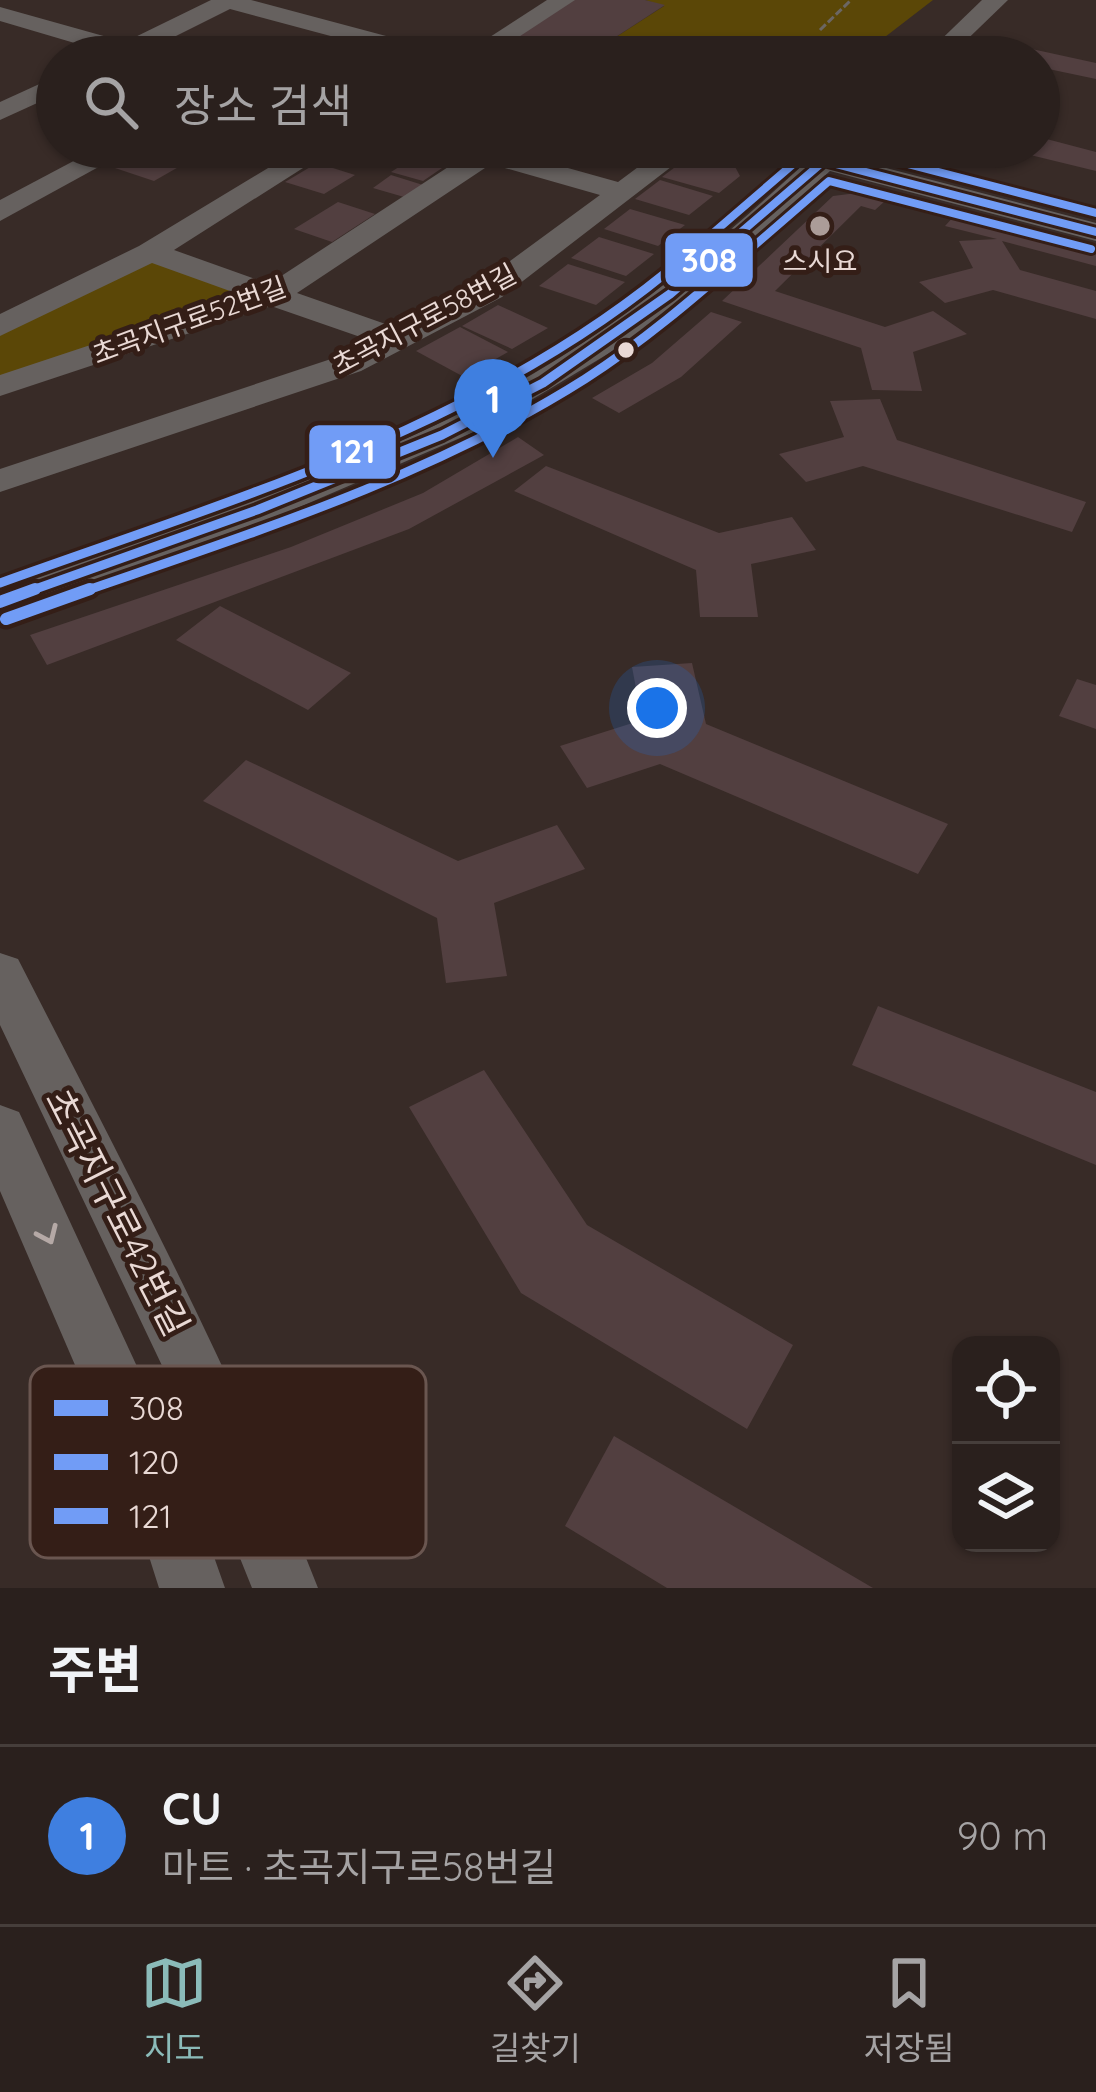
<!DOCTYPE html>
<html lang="ko">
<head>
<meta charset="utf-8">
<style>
	:root { --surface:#2a201d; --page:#362d2a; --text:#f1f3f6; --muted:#a5a3a4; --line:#463e3b; --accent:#8bbbb9 }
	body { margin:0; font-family:Quicksand,"Noto Sans KR",sans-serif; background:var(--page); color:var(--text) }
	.controls { position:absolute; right:36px; bottom:36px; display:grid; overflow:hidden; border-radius:24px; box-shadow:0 3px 9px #0004 }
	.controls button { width:108px; height:108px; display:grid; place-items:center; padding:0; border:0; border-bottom:3px solid var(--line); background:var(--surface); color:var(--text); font:60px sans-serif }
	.you { position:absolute; left:657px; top:708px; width:42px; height:42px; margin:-30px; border:9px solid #fff; border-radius:50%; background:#1a73e8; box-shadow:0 0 0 18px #1a73e833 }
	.badge { display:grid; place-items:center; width:78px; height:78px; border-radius:50%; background:var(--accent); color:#fff; font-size:39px; font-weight:700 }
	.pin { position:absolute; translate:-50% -99px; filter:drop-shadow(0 3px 6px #0008) }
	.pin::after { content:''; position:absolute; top:63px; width:42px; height:36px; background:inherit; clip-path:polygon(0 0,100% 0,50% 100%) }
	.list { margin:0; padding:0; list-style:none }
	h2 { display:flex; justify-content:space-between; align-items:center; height:156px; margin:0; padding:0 48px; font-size:51px }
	h2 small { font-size:39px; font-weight:400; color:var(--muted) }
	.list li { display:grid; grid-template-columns:78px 1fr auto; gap:36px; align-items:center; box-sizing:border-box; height:180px; padding:0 48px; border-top:3px solid var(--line) }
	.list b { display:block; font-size:45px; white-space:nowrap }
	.list p { margin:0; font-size:39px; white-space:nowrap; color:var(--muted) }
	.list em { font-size:39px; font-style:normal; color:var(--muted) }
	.icon { flex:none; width:66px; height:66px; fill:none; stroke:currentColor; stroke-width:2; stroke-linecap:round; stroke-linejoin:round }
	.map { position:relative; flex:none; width:1096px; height:1588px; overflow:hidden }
	.search { position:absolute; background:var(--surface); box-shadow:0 3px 9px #0004; left:36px; right:36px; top:36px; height:132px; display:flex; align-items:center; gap:30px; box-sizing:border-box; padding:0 42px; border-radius:66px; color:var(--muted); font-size:45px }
	.sheet { height:336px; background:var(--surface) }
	nav { display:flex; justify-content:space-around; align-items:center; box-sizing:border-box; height:168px; border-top:3px solid var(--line); background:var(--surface); font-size:33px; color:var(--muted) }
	nav a { display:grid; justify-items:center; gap:6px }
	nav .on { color:var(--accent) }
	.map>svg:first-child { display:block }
</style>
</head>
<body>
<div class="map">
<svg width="1096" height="1588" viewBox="0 0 1096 1588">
	<rect width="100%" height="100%" fill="#382b27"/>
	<g fill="#5b4707">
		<polygon points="645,0 933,0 859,57 585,57 664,6"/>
		<polygon points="150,259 248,295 0,380 0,332"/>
	</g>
	<g fill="#523f40">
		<polygon points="571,0 645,0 665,5 585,57 563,57 502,41"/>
		<polygon points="1018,46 1096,63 1096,79 1039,67 1039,57 1008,57"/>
		<polygon points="1039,137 1096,152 1096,171 1006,149 1039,147"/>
		<polygon points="139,147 146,147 189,161 154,181 106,165"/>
		<polygon points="343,147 407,147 395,155 374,148 353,161 331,154"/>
		<polygon points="417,147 459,153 462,161 456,165 431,158 424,163 442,168 423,181 391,172 413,158 404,155"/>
		<polygon points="588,147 662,147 635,168 580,153"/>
		<polygon points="695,152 733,163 740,176 719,193 662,177"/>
		<polygon points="317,163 355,175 324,194 285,182"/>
		<polygon points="391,175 423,185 404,197 373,188"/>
		<polygon points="660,180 713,196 689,215 635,199"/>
		<polygon points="857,193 885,201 875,210 861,206 775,291 885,327 933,311 967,334 913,352 922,391 872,390 861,348 722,301 833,196"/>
		<polygon points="338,202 375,214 332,242 294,229"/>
		<polygon points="630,209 685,225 658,246 604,229"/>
		<polygon points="955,215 1096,253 1096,266 1002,241 1020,270 1096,291 1096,319 993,290 945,303 919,282 973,268 959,241 997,239 945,226"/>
		<polygon points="599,237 654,254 626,276 571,258"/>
		<polygon points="568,264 625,282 596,305 539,286"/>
		<polygon points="498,305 548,328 512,349 462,326"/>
		<polygon points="711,312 742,322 681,377 619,413 592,398 652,363"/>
		<polygon points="460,327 508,352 464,377 416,351"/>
		<polygon points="880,399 897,440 1086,502 1072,532 863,466 806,482 779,454 844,437 830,401"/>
		<polygon points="518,437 544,455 409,529 47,665 30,635 291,547 423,493"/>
		<polygon points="546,466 719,533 792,517 816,550 751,564 758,617 700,617 696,570 514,491"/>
		<polygon points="220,606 351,673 308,710 176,640"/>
		<polygon points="692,663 706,724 948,824 918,874 660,764 587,788 560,746 642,720 632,667"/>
		<polygon points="1077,679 1096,685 1096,729 1059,716"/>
		<polygon points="246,760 458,861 557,825 585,869 494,903 507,976 446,983 437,918 203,801"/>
		<polygon points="878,1006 1096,1092 1096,1165 852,1065"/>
		<polygon points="484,1070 587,1225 793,1345 747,1429 521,1293 409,1107"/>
		<polygon points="614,1436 873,1588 667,1588 565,1526"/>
	</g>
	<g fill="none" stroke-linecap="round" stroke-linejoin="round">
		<polyline stroke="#6b6663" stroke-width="3" stroke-dasharray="8 3" stroke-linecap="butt" points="820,30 851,0"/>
		<g fill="#66615f" fill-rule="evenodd">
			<polygon points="211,0 251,0 446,52 449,57 409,57 230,9 150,49 163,57 102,57 105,52 0,21 0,7 125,42"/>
			<polygon points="547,0 575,0 488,57 459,57"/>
			<polygon points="982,0 1008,0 949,57 923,57"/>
			<polygon points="57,76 57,94 0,120 0,102"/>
			<polygon points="100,147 135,147 0,221 0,200"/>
			<path d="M303,147H336L174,250L269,284L465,156L449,147H493L618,182L665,147H697L502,297L361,371L0,492V469L337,357L369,340L271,306L0,396V375L241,295L152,263L0,336V314L139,246ZM491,164L600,195L480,283L394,327L297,293Z"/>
			<path d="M758,147L819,151L853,147L844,157L1096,223V241L830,171L707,281L631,340L488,426L288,512L0,615V588C179,524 366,471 531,375C631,317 719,242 804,164L762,153Z"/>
			<path d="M0,953L18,959C124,1166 233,1371 318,1588H252L166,1374L0,1025Z"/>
			<polygon points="0,1105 19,1112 27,1129 178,1455 225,1588 159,1588 125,1481 0,1191"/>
		</g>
		<g stroke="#341e17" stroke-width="14">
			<polyline id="bus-1-far2" points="711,258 824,161 1096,232"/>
		</g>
		<g stroke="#341e17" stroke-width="16">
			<polyline id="bus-1-far1" points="27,592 257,510 442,435 543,383 670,294 715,255"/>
		</g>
		<g stroke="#341e17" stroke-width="21">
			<polyline id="bus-1" points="0,602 35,589"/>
		</g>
		<g stroke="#341e17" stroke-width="14">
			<polyline id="bus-2-far2" points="740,258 829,181 1091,249"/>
		</g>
		<g stroke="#341e17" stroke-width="16">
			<path id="bus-2-far1" d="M82,592C252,533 432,476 585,379C641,343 693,299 743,255"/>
		</g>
		<g stroke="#341e17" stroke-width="21">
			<polyline id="bus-2" points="6,619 90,589"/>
		</g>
		<g stroke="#341e17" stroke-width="14">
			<g id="bus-3-far1">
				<polyline points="842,147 1096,213"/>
				<polyline points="684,258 813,147"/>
			</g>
		</g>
		<g stroke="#341e17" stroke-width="16">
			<path id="bus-3" d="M0,583C239,497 492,424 687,255"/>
		</g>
		<use href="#bus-1-far2" stroke="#719cf6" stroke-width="8"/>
		<use href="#bus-1-far1" stroke="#719cf6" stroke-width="9"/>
		<use href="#bus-1" stroke="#719cf6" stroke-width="12"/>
		<use href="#bus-2-far2" stroke="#719cf6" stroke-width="8"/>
		<use href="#bus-2-far1" stroke="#719cf6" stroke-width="9"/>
		<use href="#bus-2" stroke="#719cf6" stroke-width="12"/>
		<use href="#bus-3-far1" stroke="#719cf6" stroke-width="8"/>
		<use href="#bus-3" stroke="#719cf6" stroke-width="9"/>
	</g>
	<defs><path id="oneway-chevron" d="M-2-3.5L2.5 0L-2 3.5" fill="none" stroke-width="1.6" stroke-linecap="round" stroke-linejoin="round" transform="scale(3)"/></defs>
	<use stroke="#b5a9a6" href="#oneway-chevron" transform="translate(48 1235) rotate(66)"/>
	<circle fill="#ab9c98" stroke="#341e17" stroke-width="4.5" cx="820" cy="226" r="12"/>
	<circle fill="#e9d9d5" stroke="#341e17" stroke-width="4.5" cx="626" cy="350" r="10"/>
	<g text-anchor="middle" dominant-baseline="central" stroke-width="10" stroke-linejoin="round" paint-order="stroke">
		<g font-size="27" fill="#e9d9d5" stroke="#341e17">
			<text x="820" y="261">스시요</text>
		</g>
		<g font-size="27" fill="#e9d9d5" stroke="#341e17">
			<text transform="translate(424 319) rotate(-28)">초곡지구로58번길</text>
			<text transform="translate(189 320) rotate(-20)">초곡지구로52번길</text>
		</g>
		<g font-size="36" fill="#e9d9d5" stroke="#341e17">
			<text transform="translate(118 1212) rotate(63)">초곡지구로42번길</text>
		</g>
	</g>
	<rect x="30" y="1366" width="396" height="192" rx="18" fill="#341e17" stroke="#6a5650" stroke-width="3"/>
	<rect x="54" y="1400" width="54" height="16" fill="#719cf6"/>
	<rect x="54" y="1454" width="54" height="16" fill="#719cf6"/>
	<rect x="54" y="1508" width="54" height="16" fill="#719cf6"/>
	<g font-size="33" fill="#e9d9d5">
		<text x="129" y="1420">308</text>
		<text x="129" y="1474">120</text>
		<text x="129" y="1528">121</text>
	</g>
	<g stroke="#341e17" stroke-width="4.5">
		<rect x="663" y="231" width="92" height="58" rx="12" fill="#719cf6"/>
		<rect x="307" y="423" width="91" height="58" rx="12" fill="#719cf6"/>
	</g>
	<g font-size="33" text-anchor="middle" font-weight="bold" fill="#fff">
		<text x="709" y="272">308</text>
		<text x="353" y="463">121</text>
	</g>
</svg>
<div class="controls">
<button><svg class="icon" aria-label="locate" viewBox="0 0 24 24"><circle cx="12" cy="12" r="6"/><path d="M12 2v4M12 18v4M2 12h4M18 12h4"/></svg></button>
<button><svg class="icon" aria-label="layers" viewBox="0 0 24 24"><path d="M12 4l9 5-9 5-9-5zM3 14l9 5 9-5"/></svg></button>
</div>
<div class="you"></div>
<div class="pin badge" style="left:493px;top:458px;background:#3f7fe0">1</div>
<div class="search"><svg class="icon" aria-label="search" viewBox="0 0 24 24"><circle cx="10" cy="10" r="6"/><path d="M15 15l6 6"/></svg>장소 검색</div>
</div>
<section class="sheet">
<h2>주변<small></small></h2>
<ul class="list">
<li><span class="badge" style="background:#3f7fe0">1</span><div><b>CU</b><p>마트 · 초곡지구로58번길</p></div><em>90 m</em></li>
</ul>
</section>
<nav>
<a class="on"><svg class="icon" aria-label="map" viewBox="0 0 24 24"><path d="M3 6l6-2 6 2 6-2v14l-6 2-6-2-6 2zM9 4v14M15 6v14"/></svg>지도</a>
<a><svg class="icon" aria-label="directions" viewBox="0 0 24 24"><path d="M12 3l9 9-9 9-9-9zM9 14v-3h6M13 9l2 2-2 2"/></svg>길찾기</a>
<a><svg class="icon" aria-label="saved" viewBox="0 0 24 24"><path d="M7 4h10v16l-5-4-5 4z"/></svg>저장됨</a>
</nav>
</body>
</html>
